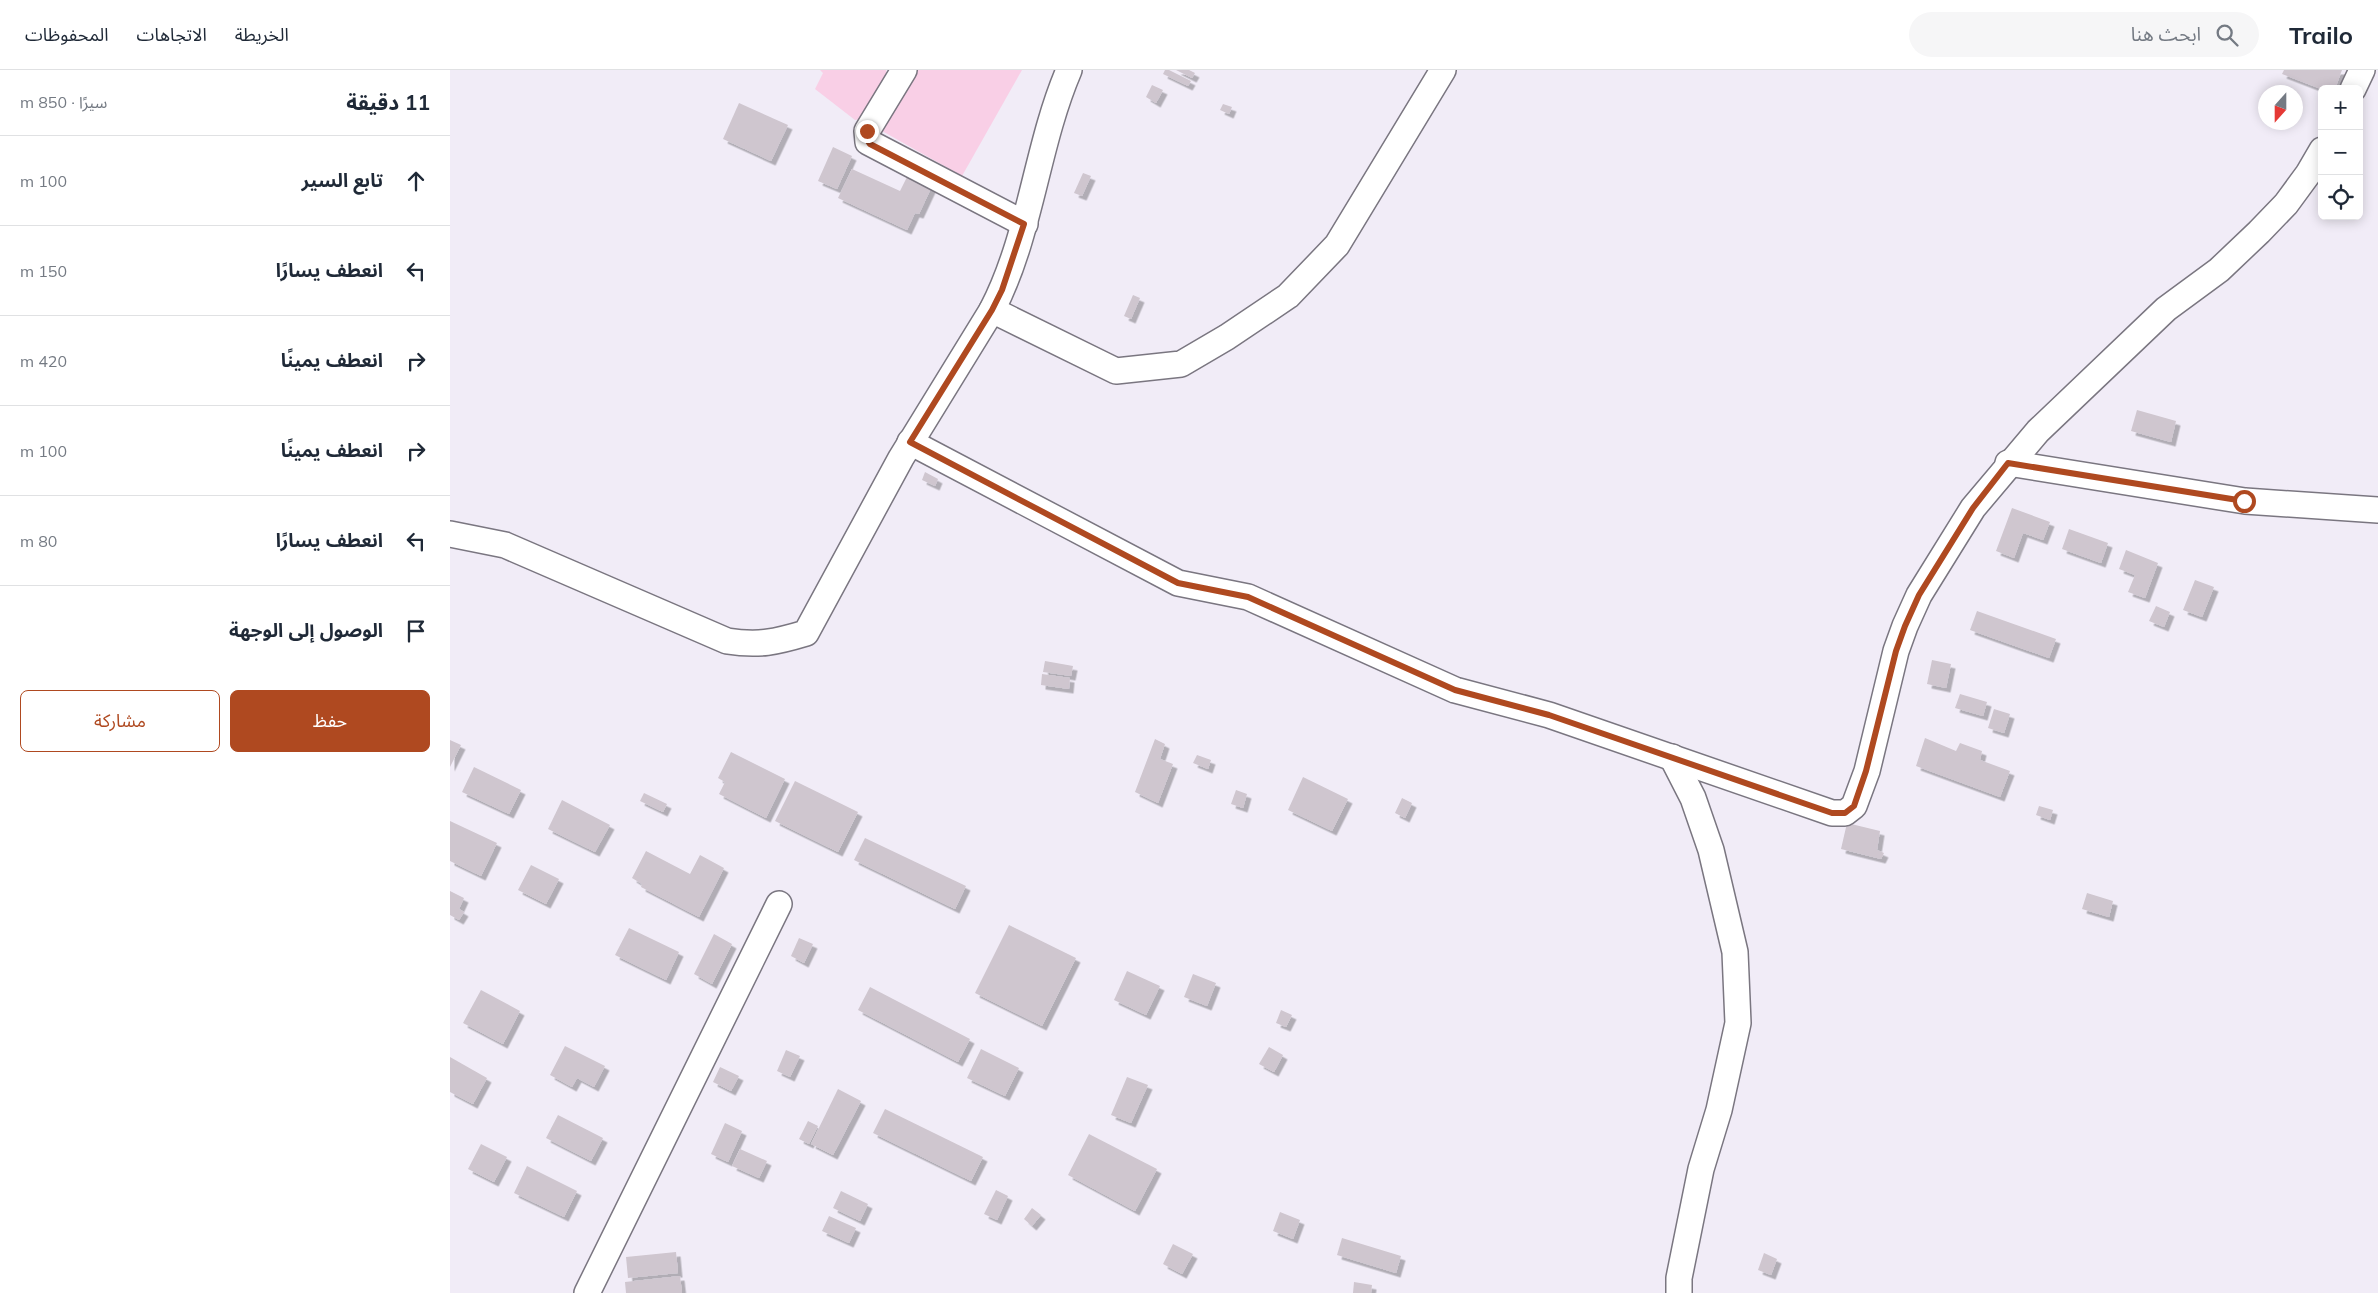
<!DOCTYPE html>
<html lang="ar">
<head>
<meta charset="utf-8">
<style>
	:root { --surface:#fff; --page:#f6f6f7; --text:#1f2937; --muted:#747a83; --line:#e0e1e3; --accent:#af4920 }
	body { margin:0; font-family:Mulish,"Noto Sans Arabic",sans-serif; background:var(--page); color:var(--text); direction:rtl }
	.controls { position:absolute; right:15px; top:15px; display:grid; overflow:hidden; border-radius:8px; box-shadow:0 2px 12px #0003 }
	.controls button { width:45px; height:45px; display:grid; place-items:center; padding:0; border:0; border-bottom:1px solid var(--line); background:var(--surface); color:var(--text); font:25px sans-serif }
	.compass { position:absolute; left:1808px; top:15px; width:45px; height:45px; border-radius:50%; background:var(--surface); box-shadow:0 2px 12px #0003; rotate:201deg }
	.stop { position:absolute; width:15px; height:15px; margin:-11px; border:4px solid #af4920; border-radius:50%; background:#fff }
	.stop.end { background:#af4920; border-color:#fff; box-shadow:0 1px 5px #0008 }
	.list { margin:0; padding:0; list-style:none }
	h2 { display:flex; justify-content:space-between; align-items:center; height:65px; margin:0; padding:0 20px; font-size:21px }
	h2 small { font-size:16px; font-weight:400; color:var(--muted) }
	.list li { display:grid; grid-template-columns:32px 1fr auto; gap:15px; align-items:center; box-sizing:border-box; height:90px; padding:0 20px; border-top:1px solid var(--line) }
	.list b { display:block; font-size:19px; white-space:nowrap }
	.list em { font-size:16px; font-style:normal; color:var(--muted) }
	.actions { display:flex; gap:10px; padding:15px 20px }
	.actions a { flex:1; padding:11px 0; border:1px solid var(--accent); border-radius:8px; text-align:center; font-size:18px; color:var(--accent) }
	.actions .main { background:var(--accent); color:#fff }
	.icon { flex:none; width:28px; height:28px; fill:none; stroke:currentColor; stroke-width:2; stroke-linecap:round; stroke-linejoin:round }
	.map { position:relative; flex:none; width:1928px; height:1223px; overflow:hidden; direction:ltr }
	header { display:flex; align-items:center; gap:30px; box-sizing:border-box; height:70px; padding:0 25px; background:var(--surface); border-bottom:1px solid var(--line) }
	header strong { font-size:24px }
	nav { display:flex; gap:28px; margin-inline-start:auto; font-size:18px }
	.search { width:350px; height:45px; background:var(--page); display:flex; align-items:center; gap:12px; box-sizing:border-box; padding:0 18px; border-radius:28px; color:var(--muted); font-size:19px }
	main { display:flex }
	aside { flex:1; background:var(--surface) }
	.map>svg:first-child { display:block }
</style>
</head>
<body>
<header>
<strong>Trailo</strong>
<div class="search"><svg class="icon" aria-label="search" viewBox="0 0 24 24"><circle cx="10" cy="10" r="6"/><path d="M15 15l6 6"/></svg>ابحث هنا</div>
<nav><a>الخريطة</a><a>الاتجاهات</a><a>المحفوظات</a></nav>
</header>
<main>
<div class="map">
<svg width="1928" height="1223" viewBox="0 0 1928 1223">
	<defs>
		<filter id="shadow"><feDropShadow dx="4.5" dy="4.5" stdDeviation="0" flood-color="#0004"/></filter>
	</defs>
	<rect width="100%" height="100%" fill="#f1ecf7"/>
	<g fill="#f9cfe6">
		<polygon points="370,0 436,0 440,19 423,46 405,50 365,19 373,3"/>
		<polygon points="462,0 572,0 512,106 425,57"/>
	</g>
	<g fill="#cfc6cf" filter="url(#shadow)">
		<polygon points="715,0 719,0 741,11 738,16 713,4"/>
		<polygon points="726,0 739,0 745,3 742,8"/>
		<polygon points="1834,0 1892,0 1885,19 1871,19 1832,4"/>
		<polygon points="702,15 713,20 706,33 696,27"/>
		<polygon points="289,33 338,55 321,91 273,69"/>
		<polygon points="773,34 782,37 779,44 770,40"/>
		<polygon points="383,77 402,86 387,119 368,111"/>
		<polygon points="402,99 450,121 459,103 483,114 469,144 465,143 457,160 388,128"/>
		<polygon points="633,103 641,106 632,126 624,123"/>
		<polygon points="683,225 690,228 681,249 674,246"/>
		<polygon points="1687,340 1726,351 1721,372 1681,361"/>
		<polygon points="475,402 488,409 485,416 472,410"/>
		<polygon points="1562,438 1600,452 1593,470 1573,463 1564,488 1546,481"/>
		<polygon points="1619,459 1658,473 1651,493 1612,479"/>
		<polygon points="1676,480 1708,493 1695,528 1678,522 1685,505 1669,499"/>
		<polygon points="1745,510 1764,517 1752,547 1733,540"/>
		<polygon points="1706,536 1720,542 1714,557 1699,551"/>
		<polygon points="1527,541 1606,569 1599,588 1520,560"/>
		<polygon points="1482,590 1501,594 1496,618 1477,614"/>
		<polygon points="595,591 623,596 621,606 593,602"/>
		<polygon points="592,604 620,608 619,619 591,615"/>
		<polygon points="1510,624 1537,632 1533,646 1505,638"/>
		<polygon points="1544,639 1560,644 1554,663 1538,658"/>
		<polygon points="1475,668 1506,681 1510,673 1532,681 1530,690 1560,701 1550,727 1466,696"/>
		<polygon points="705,669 715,674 710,689 723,694 708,733 685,722"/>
		<polygon points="0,670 11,675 0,697"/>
		<polygon points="281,682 335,709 316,748 269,724 275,712 268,708"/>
		<polygon points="747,685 761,690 758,699 743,693"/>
		<polygon points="24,697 71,720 59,744 12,722"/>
		<polygon points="853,707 898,729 882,761 838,740"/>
		<polygon points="345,711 408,742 388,782 325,751"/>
		<polygon points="786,720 797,724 793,738 781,734"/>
		<polygon points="194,723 217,734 213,742 190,731"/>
		<polygon points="952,728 962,733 955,748 945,743"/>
		<polygon points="112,730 160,755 145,782 98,759"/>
		<polygon points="1589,736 1603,740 1600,750 1586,745"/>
		<polygon points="0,751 47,773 31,806 0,791"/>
		<polygon points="1397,753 1430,761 1427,780 1434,783 1431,789 1391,779"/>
		<polygon points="415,768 516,816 505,839 404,790"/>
		<polygon points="196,781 240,804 250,785 274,798 249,847 191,817 192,814 182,808"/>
		<polygon points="81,795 109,809 96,834 68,820"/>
		<polygon points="0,821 14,828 9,839 14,842 9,850 0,845"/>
		<polygon points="1637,823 1663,831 1659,847 1632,839"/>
		<polygon points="559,855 626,888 592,956 525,923"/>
		<polygon points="179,858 229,882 216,910 165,885"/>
		<polygon points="264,864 282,874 262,914 244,904"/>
		<polygon points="349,868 363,874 354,893 341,886"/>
		<polygon points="677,901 710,916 696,945 664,930"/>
		<polygon points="743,904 766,913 757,936 734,927"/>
		<polygon points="420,917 520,969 508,992 408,940"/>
		<polygon points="31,920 70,941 53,974 13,953"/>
		<polygon points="831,940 842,945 836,957 826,953"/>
		<polygon points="115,976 155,996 144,1017 127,1008 122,1017 100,1005"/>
		<polygon points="819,977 833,985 824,1002 809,994"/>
		<polygon points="531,979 569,998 555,1026 517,1008"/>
		<polygon points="336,980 350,986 340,1007 327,1001"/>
		<polygon points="0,987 37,1008 23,1034 0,1022"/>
		<polygon points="270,997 289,1006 281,1021 263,1012"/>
		<polygon points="677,1007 698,1015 681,1053 661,1045"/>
		<polygon points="388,1019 411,1031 383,1085 361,1074"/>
		<polygon points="435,1039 533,1087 521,1111 423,1063"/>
		<polygon points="108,1045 153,1068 141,1091 96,1068"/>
		<polygon points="358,1051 368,1056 359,1074 349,1069"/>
		<polygon points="275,1053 292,1061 278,1092 261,1084"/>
		<polygon points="639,1064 707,1099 685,1141 618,1105"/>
		<polygon points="31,1074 57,1087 44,1112 18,1099"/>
		<polygon points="290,1079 317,1091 309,1108 282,1096"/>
		<polygon points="77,1096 127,1121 114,1147 64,1123"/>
		<polygon points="546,1120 558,1126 547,1150 534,1144"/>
		<polygon points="391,1121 418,1134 410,1151 383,1138"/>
		<polygon points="582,1138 591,1145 582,1156 574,1149"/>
		<polygon points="830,1142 850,1150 843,1169 823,1161"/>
		<polygon points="379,1146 406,1158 399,1173 372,1161"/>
		<polygon points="892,1168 951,1186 946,1203 887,1185"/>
		<polygon points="723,1174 743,1184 732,1204 713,1194"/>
		<polygon points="226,1182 228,1203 178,1208 176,1187"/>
		<polygon points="1314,1183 1327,1189 1321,1205 1308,1200"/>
		<polygon points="230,1206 232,1223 176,1223 175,1212"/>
		<polygon points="904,1212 922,1215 921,1223 903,1223"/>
	</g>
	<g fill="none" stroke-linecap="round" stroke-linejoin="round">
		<g stroke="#7a7680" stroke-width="28">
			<g id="minor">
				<polyline points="454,0 417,61 418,72 575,154"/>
				<polyline points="1903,19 1912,0"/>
				<path d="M542,240C581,165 586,77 619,0"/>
				<polyline points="460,372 728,513 798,527 1005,620 1099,645 1382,743 1395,743 1404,736 1417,701 1446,581 1455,556 1469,525 1523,438 1588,361 1716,239 1769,200 1809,162 1836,134 1858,104 1872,80"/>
				<polyline points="1558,393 1795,431 1928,440"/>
				<path d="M0,464L55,475L277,571C309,576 326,572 356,563L451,388L542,240L666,301L731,294L777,267L838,226L887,175L993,0"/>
				<polyline points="1222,687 1243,728 1261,780 1285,882 1288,953 1269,1040 1251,1099 1229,1208 1229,1223"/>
				<polyline points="137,1223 329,834"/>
			</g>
		</g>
		<use href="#minor" stroke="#fff" stroke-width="25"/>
	</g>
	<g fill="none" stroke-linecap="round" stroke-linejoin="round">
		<polyline stroke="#af4920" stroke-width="6" points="417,61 416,68 420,74 574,154 552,220 542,240 460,372 728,513 798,527 1005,620 1099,645 1382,743 1395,743 1404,736 1416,701 1446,581 1455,556 1469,525 1523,438 1558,393 1794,431"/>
	</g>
</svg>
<div class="controls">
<button>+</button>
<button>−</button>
<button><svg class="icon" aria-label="locate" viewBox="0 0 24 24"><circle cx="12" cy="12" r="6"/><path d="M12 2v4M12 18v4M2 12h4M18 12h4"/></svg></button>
</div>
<svg class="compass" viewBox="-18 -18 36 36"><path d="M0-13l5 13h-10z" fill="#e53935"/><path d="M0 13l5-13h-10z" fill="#747a83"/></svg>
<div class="stop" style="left:1794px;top:431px"></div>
<div class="stop end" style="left:417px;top:61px"></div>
</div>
<aside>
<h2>11 دقيقة<small>سيرًا · 850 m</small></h2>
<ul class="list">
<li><svg class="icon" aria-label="ahead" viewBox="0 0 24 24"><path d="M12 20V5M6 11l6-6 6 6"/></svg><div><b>تابع السير</b></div><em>100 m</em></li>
<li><svg class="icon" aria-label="left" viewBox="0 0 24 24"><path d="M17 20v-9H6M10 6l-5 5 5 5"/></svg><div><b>انعطف يسارًا</b></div><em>150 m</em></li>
<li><svg class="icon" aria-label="right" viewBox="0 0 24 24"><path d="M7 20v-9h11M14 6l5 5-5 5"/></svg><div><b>انعطف يمينًا</b></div><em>420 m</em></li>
<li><svg class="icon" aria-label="right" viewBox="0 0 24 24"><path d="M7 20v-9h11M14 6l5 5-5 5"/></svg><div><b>انعطف يمينًا</b></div><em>100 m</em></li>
<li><svg class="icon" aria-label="left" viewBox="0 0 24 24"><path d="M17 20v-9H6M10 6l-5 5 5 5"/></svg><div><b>انعطف يسارًا</b></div><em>80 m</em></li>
<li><svg class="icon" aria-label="arrive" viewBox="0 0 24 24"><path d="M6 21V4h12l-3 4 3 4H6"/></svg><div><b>الوصول إلى الوجهة</b></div></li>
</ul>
<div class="actions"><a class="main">حفظ</a><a>مشاركة</a></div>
</aside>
</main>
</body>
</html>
